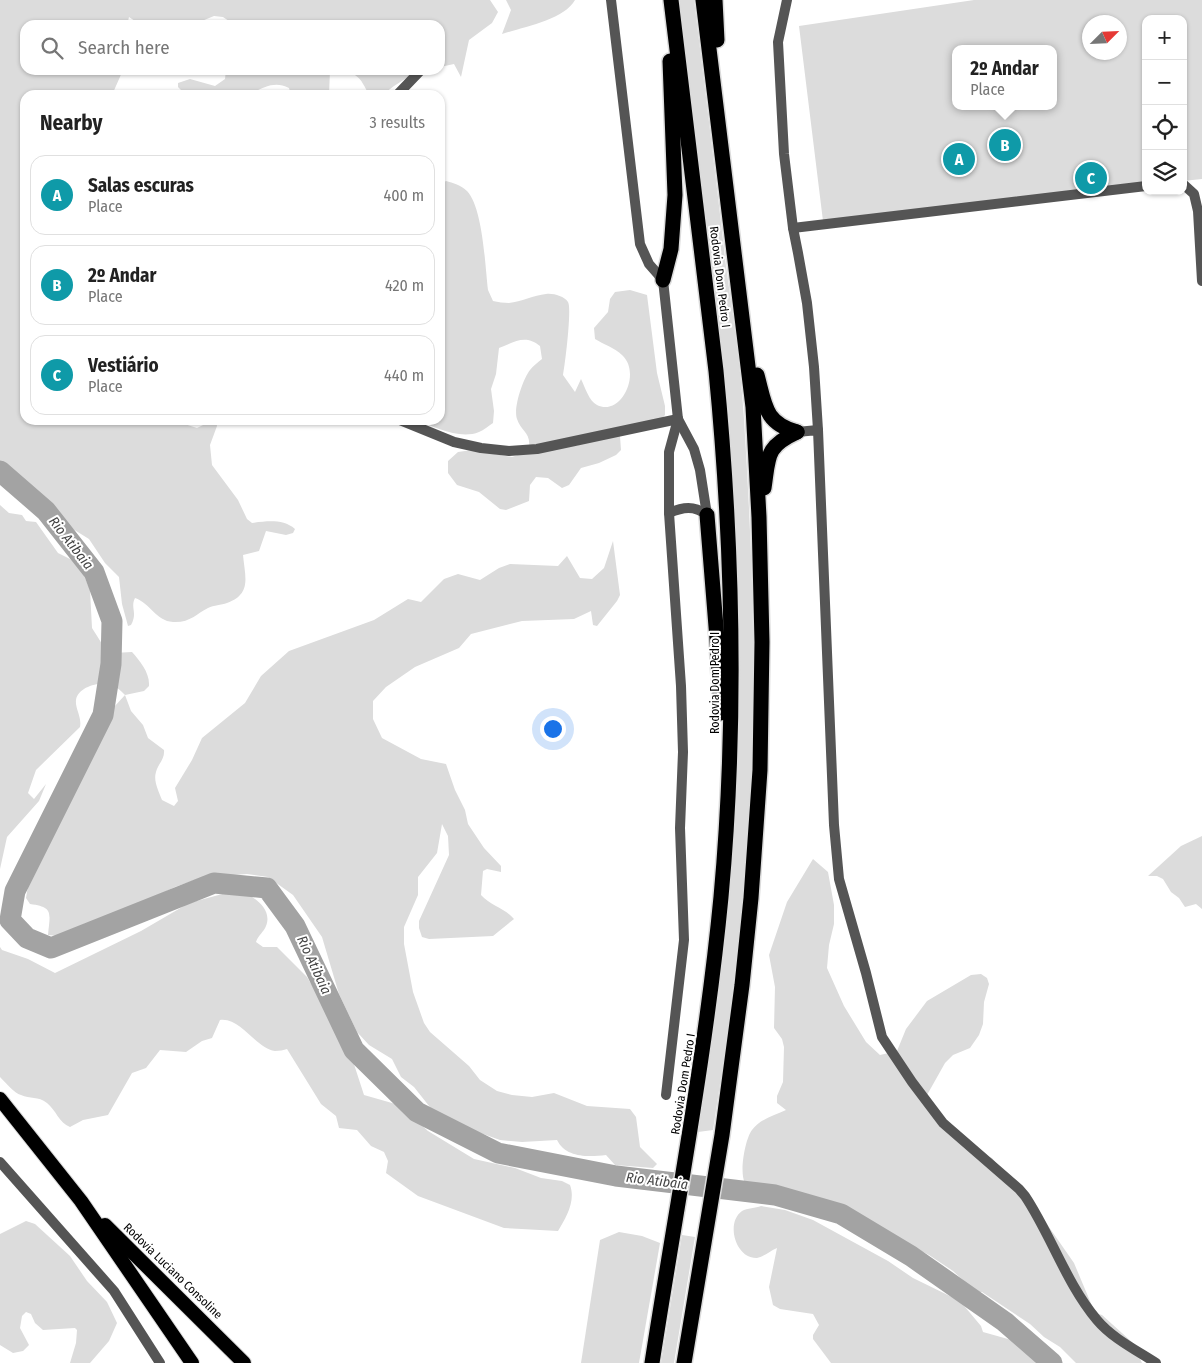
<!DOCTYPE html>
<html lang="en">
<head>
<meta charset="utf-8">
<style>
	:root { --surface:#fff; --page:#f6f6f6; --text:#222; --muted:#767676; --line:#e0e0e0; --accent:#db2777 }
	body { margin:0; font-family:"Fira Sans Condensed",sans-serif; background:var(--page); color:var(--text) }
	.controls { position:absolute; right:15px; top:15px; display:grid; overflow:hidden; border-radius:10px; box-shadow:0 1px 4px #0004 }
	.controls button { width:45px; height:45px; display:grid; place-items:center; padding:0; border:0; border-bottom:1px solid var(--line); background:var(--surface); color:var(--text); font:25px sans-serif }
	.compass { position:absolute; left:1082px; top:15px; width:45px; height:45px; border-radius:50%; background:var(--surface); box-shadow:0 1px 4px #0004; rotate:66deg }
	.you { position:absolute; left:552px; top:728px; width:18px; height:18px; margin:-12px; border:4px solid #fff; border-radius:50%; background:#1a73e8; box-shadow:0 0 0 8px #1a73e833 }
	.badge { display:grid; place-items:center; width:32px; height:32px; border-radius:50%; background:var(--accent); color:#fff; font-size:16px; font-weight:700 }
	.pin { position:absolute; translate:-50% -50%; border:2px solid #fff; box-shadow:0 1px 5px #0006 }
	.popup { position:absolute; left:952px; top:45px; width:105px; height:65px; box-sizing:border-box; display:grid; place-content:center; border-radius:10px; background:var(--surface); filter:drop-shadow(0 1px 4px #0005); font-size:16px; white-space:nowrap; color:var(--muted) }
	.popup b { font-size:19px; color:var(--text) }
	.popup::after { content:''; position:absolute; left:50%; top:100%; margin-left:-10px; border:10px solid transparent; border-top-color:var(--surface) }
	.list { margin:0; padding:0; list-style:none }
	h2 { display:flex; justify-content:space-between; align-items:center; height:65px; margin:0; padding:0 20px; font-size:21px }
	h2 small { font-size:16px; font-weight:400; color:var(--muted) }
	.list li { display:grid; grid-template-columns:32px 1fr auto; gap:15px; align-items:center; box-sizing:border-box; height:80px; margin:0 10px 10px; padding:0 10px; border:1px solid var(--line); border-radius:15px }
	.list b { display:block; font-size:19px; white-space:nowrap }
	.list p { margin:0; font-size:16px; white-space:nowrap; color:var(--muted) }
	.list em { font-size:16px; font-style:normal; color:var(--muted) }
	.icon { flex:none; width:28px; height:28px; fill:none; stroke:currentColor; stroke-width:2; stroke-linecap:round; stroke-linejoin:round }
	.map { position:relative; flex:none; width:1202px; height:1363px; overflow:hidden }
	.search { position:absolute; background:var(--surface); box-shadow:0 1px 4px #0004; left:20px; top:20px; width:425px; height:55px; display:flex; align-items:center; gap:12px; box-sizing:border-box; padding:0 18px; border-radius:15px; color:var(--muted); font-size:19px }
	.panel { position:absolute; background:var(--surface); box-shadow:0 1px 4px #0004; left:20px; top:90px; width:425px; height:335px; border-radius:15px }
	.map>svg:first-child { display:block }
</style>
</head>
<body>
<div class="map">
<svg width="1202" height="1363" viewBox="0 0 1202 1363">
	<rect width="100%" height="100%" fill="#fff"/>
	<g fill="#dcdcdc" fill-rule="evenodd">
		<path d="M0,0H490L498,12L492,23L469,40L461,77L454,64L440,67V25H235L223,17L214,16L192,25H136L135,21L129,17L127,25H25V70H123L112,95H25V420H149V423L172,420L197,428L213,420H216L217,426L210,445L212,465L238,500L247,519L252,523C268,521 283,519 295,529L293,533L286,535L266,531L259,551L243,555C245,577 252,594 227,603C221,605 214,605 208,608C196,614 190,623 173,622C156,621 150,603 135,598C130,608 138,612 131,625L128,626L122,604L119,577L105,563L89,539L60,521L42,502L18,485L0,465Z"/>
		<path d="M506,0H575C564,20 523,27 502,34L511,10Z"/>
		<path d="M679,0H694C705,89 716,178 726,266C733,317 741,368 744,419C752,546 757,674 750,801C744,911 730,1021 713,1130L698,1132L722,955L734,531L729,416Z"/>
		<path d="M974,0H1202V179L1183,181V19H1146V185L823,221L799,26ZM1090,22H1120V52H1090ZM956,49H1054V106H956Z"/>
		<path d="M226,70H330L329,95H291L289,88C273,80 263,89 248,94C238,98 199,95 186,95L178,87V83L190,79L215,86L225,79Z"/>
		<path d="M341,70H419L394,86L382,95H369C361,79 359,74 341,70Z"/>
		<path d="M446,181C453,183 461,185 467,191C483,208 485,265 488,290L493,301C498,302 504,303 509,303C521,302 534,295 546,294C553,293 564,296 568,302C572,308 565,365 563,375L575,392L581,379C585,387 589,401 597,405C621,417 642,373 622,355C615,348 603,344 595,339L594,328L608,312L610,299L615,292L630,290L647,295L657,373L665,406V415L654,427L620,436L621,450L616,455L599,463L581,468L569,485L562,488L548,478L536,477L530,485L529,501L506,510L500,509L479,492L457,485L448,473V461L458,452L472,450L512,457L521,454L529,447C531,433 521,431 517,419C513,408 523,379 530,370C533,366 538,362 542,359L540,346C525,334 515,342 499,348L496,374L491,389L494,411L493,423C488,426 484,430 479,432C460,440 434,427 417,420H440V185Z"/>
		<path d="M0,505L9,513L22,515L26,521L36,522L58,553L74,561L81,568L90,590L92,628L104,647L113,653L132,652C140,661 150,673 149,686L144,691L125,695L131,711L143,725L148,738L164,750C165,759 158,764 156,772C153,781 159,792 162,800L174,806L178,801L175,788L192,760L202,738L245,703L261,676L289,651L374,620L408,599L421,602L444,579L458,574L480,580L499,568L510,564L558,566L567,556L580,578L592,579L604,568L613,541L620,595L617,601L597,626L593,625L591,611L574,619L522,621L471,634L459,648L415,667L386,687L373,701V719L382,738L421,759L446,764L455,790L465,810L468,824L484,848L501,866V872L487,869L483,871L481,895C491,906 505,908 514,919L493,936L429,939L422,937L419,928V921L449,855L448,836L442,824L437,853L418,877V895L404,927V944L413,992L424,1023L430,1032L469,1066L480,1080L497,1091L512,1095L532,1097L554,1093L587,1106L630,1109L636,1117L640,1147L657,1164L653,1168L615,1165L606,1155C588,1157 566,1158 557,1140L522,1142L500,1140L458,1125L433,1111L414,1087L401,1077L392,1059L369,1045L357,1032L339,994L322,937L293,895L268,877L247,874L203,877L175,887L82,931L58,936L48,935C50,913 54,907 30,904L26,898L29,880L39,852L61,813L76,776L98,742L114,707L125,695C121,691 117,687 112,685C101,681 78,686 76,700C75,709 82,717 80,727L36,770L28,793L34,799L46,784L39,801L7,837L0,869Z"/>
		<polygon points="1202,836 1202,909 1196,904 1185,907 1179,898 1171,892 1163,879 1157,876 1148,876 1181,846"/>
		<path d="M813,859L828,872L834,905V924L829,945L827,968L844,1006L866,1042L880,1055L897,1051L906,1029L927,1001L971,975L981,974L987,978L989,984L984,1002L983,1024L979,1035L970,1048L953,1055L945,1063L927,1095L943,1119L987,1156L992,1158L1042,1217L1074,1263L1095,1313L1102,1315L1133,1343L1142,1363H1076L1060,1347L1044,1337L1030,1324L982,1292L977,1293L953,1271L929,1255L900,1240L862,1227L823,1201L776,1188L745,1183C739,1173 745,1139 752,1130C760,1119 775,1115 786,1110L777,1103V1096L783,1082L784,1047L782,1039L774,1028L775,987L769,955L787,902Z"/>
		<path d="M240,892C253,895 273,909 266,926C264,932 258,935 256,942L263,947H277L307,977L350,1052L364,1095L399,1105L428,1131L474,1159L515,1168L541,1178L562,1181L570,1185C576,1201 566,1218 558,1231L504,1228L418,1196L386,1173L388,1161L384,1152L371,1146L357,1130L339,1128L336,1116L321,1104L287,1049C284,1050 279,1051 275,1051C256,1049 241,1017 220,1020L212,1038L202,1041L186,1052L160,1050L146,1068L132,1073L108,1115L83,1120L70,1127C59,1123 56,1110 47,1103C38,1096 30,1099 21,1095C14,1093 6,1083 0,1077V947L2,950L28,959L55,973L141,931L189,903L226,893Z"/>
		<path d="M761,1206L785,1210L813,1220L888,1261L913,1278L960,1301L981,1326L983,1332L1015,1341L1017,1339L1016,1342L1045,1363H831L813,1339V1335L819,1325L813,1314L780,1309L773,1305L769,1287L777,1248C772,1250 763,1257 757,1258C736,1259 725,1223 742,1211C747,1208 756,1208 761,1206Z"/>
		<polygon points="26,1221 35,1224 70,1256 87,1281 107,1302 117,1323 109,1341 90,1363 70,1363 76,1343 77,1330 75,1328 43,1330 35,1323 31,1314 26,1312 22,1316 20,1328 29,1345 23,1351 13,1353 0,1345 0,1234"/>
		<polygon points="619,1232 642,1236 660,1243 639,1363 581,1363 600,1240"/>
		<polygon points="682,1235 695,1237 674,1363 661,1363"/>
	</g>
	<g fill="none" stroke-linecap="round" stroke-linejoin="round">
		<polyline stroke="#a3a3a3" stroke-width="21" points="0,471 46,511 94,572 112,621 111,664 103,715 15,891 10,920 27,938 51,948 214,883 267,888 295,926 354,1050 417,1112 498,1153 616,1176 775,1195 841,1214 911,1256 1005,1322 1052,1363"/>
		<g stroke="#dbdbdb" stroke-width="16">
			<g id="trunk">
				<polyline points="0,1099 81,1201 192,1363"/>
				<polyline points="105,1225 244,1363"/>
			</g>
		</g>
		<g stroke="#dbdbdb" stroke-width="18">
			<g id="motorway">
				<polyline points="715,0 717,40"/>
				<polyline points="663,280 671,249 675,195 670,61"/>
				<path d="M757,375C765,404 764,423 797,432"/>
				<path d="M764,488C769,456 765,447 797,432"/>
				<polyline points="707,515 717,639 721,713"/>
				<path d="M652,1363C676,1208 706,1054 721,897C737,723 733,545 716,371L671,0"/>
				<polyline points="684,1363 722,1135 742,985 751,898 760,770 762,642 759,517 753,407 703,0"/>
			</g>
		</g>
		<g stroke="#555" stroke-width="10">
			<polyline points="611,0 640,244 649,264 663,280 678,419 694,449 700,470 707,515"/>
			<polyline points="787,0 778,42 784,154 793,228 798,253 807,303 814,367 818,430"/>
			<polyline points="397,95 421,70"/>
			<polyline points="1183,184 1194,194 1198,211 1202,281"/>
			<polyline points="793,228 1146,186"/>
			<polyline points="400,420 454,442 481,448 509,451 537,449 678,419"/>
			<path d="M797,432L818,430L834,825L839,879L866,973L882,1037L912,1082L943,1123L1019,1189L1025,1196C1051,1235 1066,1283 1097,1320C1112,1338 1136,1350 1156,1363"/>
			<path d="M669,513C683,507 694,505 707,515"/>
			<polyline points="666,1095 684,940 680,828 683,752 681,686 669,513 669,452 678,419"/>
			<polyline points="0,1162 114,1291 160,1363"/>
		</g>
		<use href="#trunk" stroke="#000" stroke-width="14"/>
		<use href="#motorway" stroke="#000" stroke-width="15"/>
	</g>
	<g text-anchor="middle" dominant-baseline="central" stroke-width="4" stroke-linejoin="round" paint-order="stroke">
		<g font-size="12" fill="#000" stroke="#fff">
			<text transform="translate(720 277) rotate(83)">Rodovia Dom Pedro I</text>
			<text transform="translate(715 683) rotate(-90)">Rodovia Dom Pedro I</text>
			<text transform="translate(683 1084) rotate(-81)">Rodovia Dom Pedro I</text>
			<text transform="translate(173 1271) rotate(44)">Rodovia Luciano Consoline</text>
		</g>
		<g font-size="14" font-style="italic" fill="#444" stroke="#fff">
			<text transform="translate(71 543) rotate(52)">Rio Atibaia</text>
			<text transform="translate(314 965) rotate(65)">Rio Atibaia</text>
			<text transform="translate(657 1181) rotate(7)">Rio Atibaia</text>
		</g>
	</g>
</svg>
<div class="controls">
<button>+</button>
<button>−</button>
<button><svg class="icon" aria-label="locate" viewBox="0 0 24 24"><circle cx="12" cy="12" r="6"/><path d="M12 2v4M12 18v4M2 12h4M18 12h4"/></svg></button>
<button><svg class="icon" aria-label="layers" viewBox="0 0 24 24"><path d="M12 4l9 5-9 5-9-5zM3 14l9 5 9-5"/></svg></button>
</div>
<svg class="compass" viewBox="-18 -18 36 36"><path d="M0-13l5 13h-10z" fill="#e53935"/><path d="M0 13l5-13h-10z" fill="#767676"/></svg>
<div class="you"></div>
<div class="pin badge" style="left:959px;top:159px;background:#0f9aa8">A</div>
<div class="pin badge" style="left:1005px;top:145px;background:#0f9aa8">B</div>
<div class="popup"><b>2º Andar</b>Place</div>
<div class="pin badge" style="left:1091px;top:178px;background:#0f9aa8">C</div>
<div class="search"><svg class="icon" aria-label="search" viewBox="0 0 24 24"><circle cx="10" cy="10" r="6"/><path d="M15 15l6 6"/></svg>Search here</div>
<section class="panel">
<h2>Nearby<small>3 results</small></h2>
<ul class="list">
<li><span class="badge" style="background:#0f9aa8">A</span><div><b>Salas escuras</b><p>Place</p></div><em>400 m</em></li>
<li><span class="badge" style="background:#0f9aa8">B</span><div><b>2º Andar</b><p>Place</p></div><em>420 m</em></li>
<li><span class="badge" style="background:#0f9aa8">C</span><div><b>Vestiário</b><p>Place</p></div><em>440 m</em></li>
</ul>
</section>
</div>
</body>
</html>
